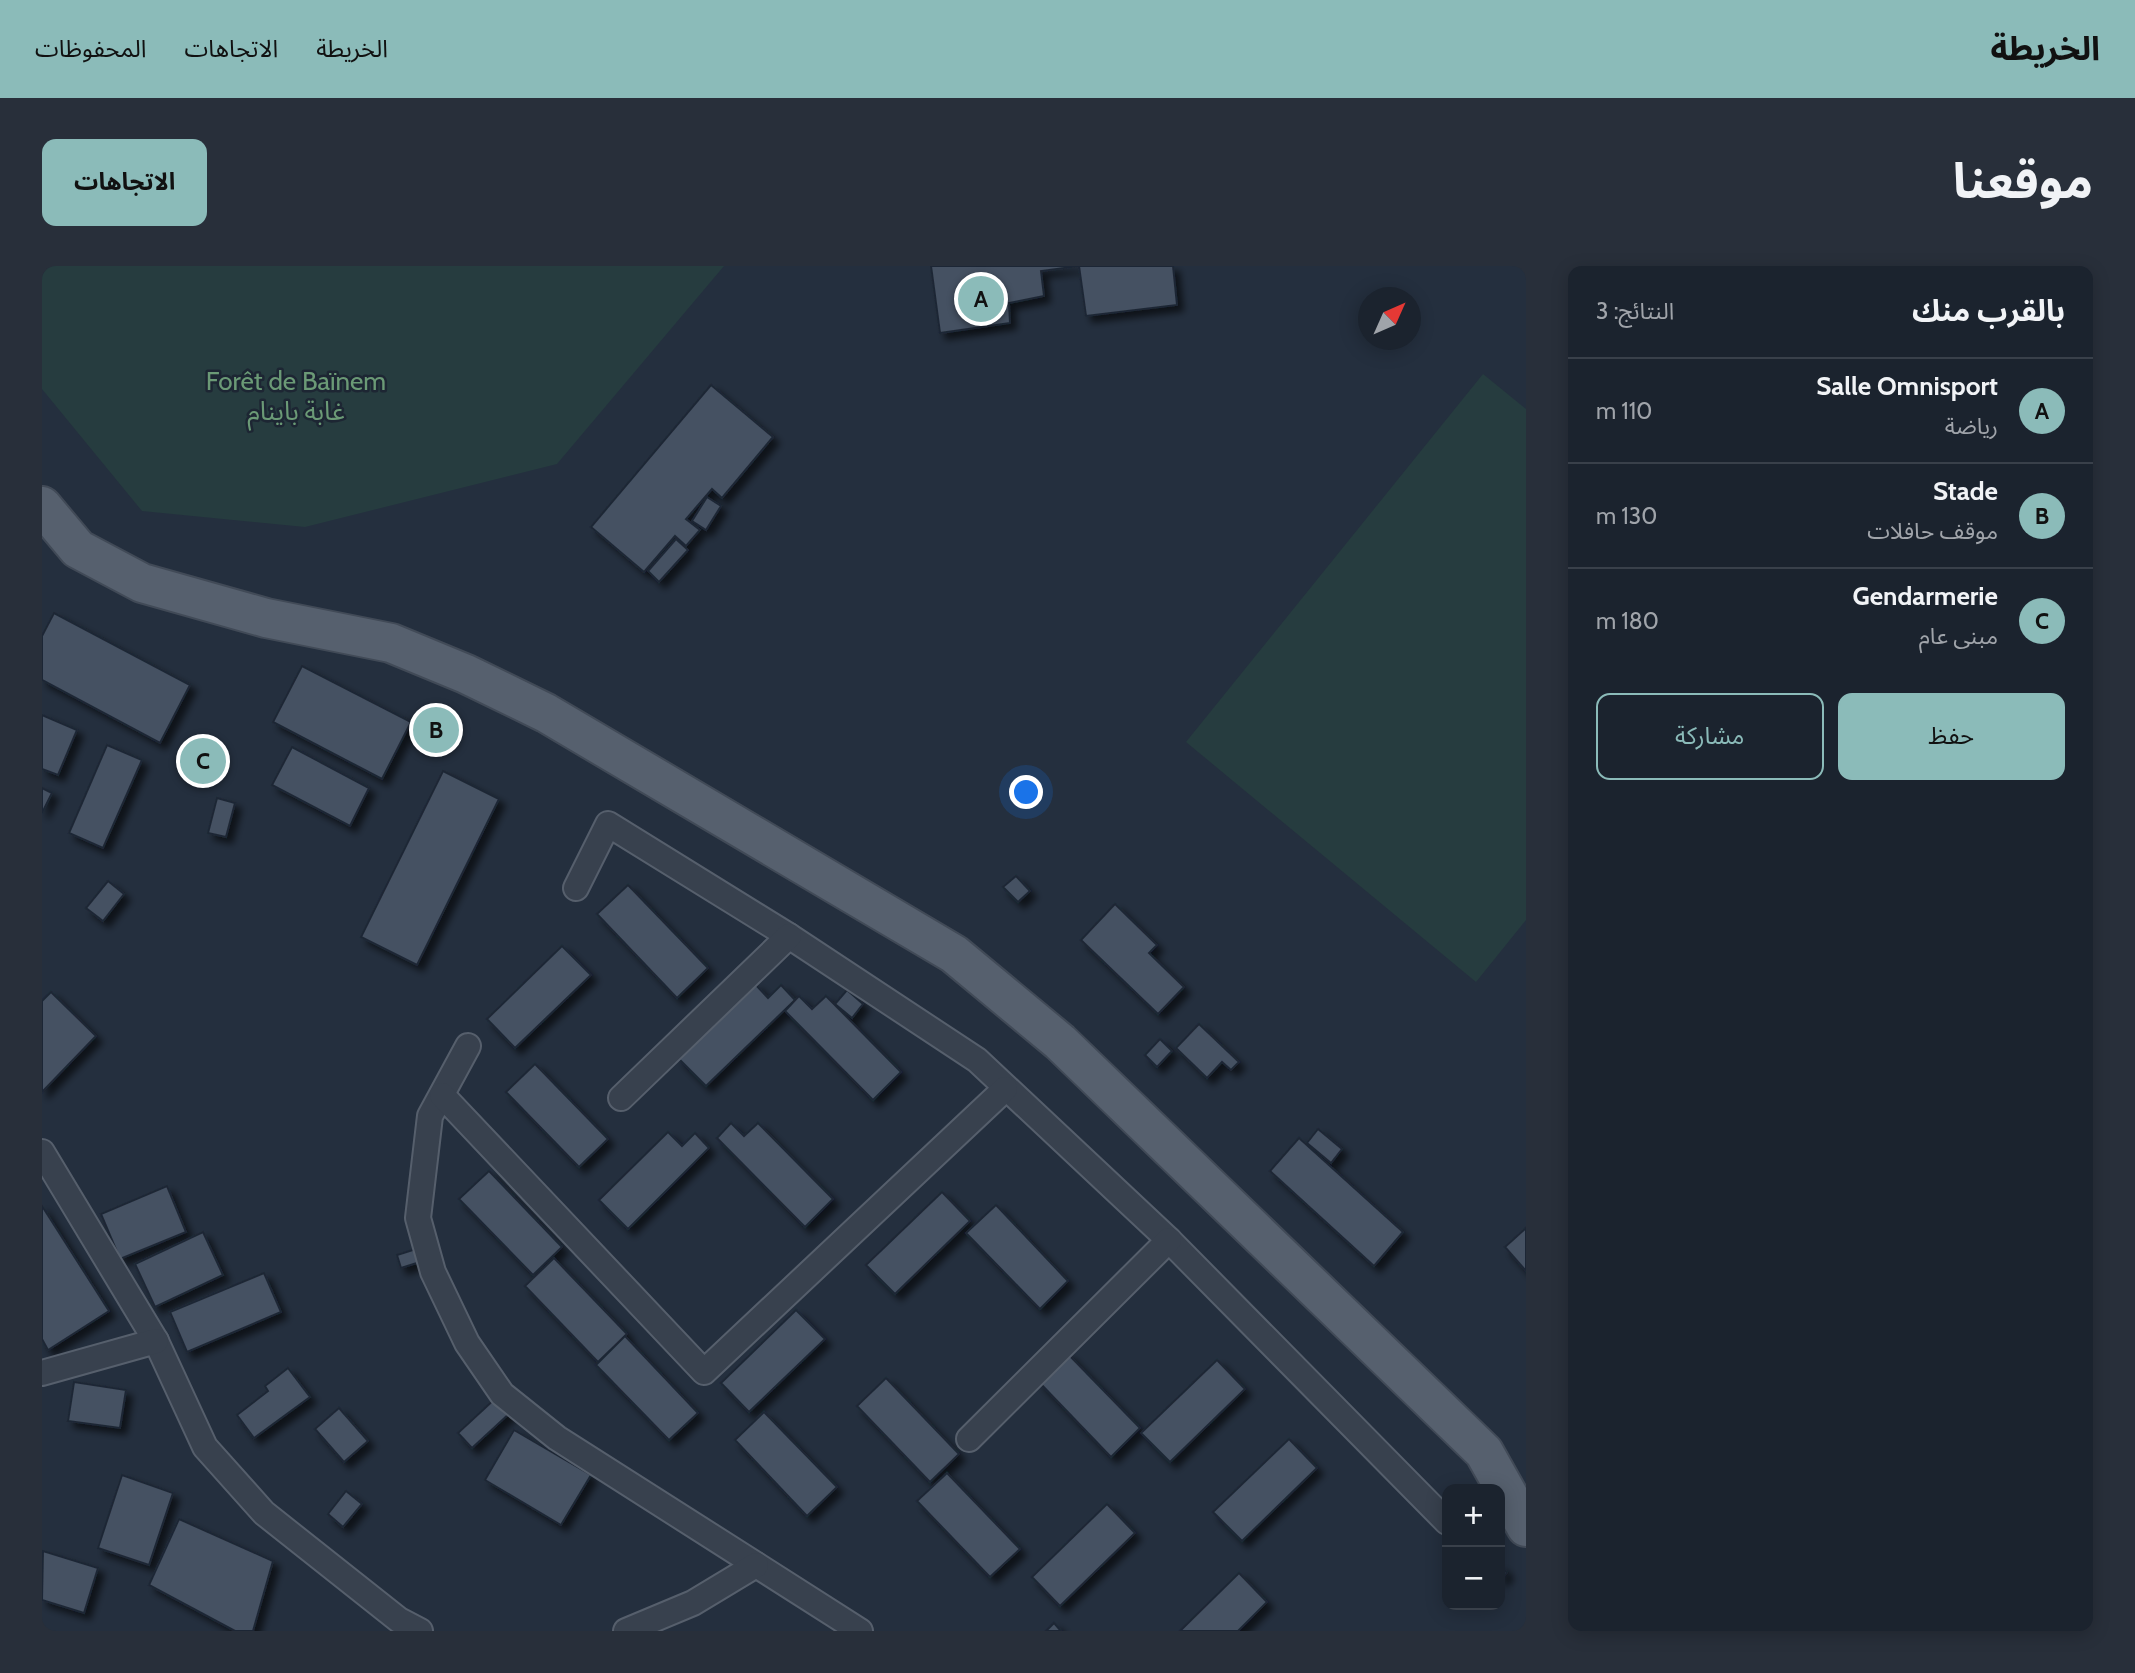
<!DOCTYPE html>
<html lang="ar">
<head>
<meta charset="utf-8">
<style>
	:root { --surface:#1b232e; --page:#282f3a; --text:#f1f3f6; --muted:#a0a4aa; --line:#39404a; --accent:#8bbbb9 }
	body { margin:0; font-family:Cabin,"Noto Sans Arabic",sans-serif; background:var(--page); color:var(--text); direction:rtl }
	.controls { position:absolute; right:21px; bottom:21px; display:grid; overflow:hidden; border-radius:14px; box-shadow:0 4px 18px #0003 }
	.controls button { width:63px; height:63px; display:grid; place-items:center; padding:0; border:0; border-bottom:2px solid var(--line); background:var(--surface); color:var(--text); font:35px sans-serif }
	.compass { position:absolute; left:1316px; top:21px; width:63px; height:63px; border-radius:50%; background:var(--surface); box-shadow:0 4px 18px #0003; rotate:45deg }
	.you { position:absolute; left:985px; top:527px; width:24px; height:24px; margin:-18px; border:5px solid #fff; border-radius:50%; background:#1a73e8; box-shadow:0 0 0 10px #1a73e833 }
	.badge { display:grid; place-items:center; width:46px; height:46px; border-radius:50%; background:var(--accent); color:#111; font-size:23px; font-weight:700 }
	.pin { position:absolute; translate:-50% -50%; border:4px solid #fff; box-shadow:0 2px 7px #0006 }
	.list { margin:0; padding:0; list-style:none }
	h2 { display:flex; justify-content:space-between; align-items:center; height:91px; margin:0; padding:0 28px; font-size:30px }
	h2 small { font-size:23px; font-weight:400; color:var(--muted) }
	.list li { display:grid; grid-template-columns:46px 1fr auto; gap:21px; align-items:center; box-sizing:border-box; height:105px; padding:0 28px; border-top:2px solid var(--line) }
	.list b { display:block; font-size:26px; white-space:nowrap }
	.list p { margin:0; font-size:23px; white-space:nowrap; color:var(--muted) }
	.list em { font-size:23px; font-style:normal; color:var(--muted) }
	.actions { display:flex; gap:14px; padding:21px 28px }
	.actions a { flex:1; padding:16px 0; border:2px solid var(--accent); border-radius:14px; text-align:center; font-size:24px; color:var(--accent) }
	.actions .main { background:var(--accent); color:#111 }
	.map { position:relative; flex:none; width:1484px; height:1365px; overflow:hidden; direction:ltr; border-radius:14px }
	header { display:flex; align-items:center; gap:42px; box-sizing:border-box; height:98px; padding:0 35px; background:var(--accent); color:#111 }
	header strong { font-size:33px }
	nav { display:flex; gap:38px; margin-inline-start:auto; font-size:24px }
	.intro { display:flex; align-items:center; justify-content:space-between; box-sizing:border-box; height:168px; padding:0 42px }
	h1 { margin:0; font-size:49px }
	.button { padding:18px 32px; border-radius:14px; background:var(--accent); color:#111; font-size:24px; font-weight:700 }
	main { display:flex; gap:42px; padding:0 42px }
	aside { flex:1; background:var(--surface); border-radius:14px; box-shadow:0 4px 18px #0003 }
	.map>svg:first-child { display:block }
</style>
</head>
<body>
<header>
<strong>الخريطة</strong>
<nav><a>الخريطة</a><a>الاتجاهات</a><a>المحفوظات</a></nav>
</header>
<div class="intro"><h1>موقعنا</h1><a class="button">الاتجاهات</a></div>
<main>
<aside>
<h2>بالقرب منك<small>النتائج: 3</small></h2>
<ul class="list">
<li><span class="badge">A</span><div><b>Salle Omnisport</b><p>رياضة</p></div><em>110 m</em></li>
<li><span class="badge">B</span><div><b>Stade</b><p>موقف حافلات</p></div><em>130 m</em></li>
<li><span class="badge">C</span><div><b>Gendarmerie</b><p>مبنى عام</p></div><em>180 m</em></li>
</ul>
<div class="actions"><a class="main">حفظ</a><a>مشاركة</a></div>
</aside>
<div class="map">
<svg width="1484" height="1365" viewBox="0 0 1484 1365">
	<defs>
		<filter id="shadow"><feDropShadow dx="6" dy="6" stdDeviation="3.5" flood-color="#0009"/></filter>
	</defs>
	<rect width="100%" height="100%" fill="#242f3e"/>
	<g fill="#263c3f">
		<polygon points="0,0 682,0 515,198 263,261 100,245 0,123"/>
		<polygon points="1441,108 1484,143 1484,654 1434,716 1144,476"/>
	</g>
	<g fill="#455162" stroke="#1f2835" stroke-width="2" filter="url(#shadow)">
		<polygon points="889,0 1037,0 999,5 1002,30 967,37 968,57 898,67"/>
		<polygon points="1037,0 1131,0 1135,39 1044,50"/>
		<polygon points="669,119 731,171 680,232 670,223 644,253 658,264 644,280 633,270 602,306 549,261"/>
		<polygon points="665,231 679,240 664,264 650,255"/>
		<polygon points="634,273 646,284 617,316 606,305"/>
		<polygon points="12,347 148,419 118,477 0,414 0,370"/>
		<polygon points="260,400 369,456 340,513 231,456"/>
		<polygon points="0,449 35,464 16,509 0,503"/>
		<polygon points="65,479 100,494 61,582 27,567"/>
		<polygon points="250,481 327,522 308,560 230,519"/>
		<polygon points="401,505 457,533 375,699 319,671"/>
		<polygon points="0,522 10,527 0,547"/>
		<polygon points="175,532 193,537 184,571 166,567"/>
		<polygon points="974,610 988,625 976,636 961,621"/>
		<polygon points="66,615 82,628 61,655 44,642"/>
		<polygon points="586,619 666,702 635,732 555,648"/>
		<polygon points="1073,638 1115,679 1107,687 1142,721 1116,748 1039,674"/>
		<polygon points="520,680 549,709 473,782 445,753"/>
		<polygon points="713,718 726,732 739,719 753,734 664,820 636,792"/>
		<polygon points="805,724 821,738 810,752 793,738"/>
		<polygon points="9,726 54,770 0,826 0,735"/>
		<polygon points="757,730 770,743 784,730 859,806 831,834 743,745"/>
		<polygon points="1157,758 1197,796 1189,804 1180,796 1165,812 1134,782"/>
		<polygon points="1118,773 1130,785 1115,801 1103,789"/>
		<polygon points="493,798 566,873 537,901 464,826"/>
		<polygon points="689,857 702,870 716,857 791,933 763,961 675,872"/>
		<polygon points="1276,863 1300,883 1289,897 1265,877"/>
		<polygon points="626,866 640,880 653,867 667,882 586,963 557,934"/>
		<polygon points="1257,872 1361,966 1332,1000 1228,905"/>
		<polygon points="447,905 520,981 491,1009 417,933"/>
		<polygon points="125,920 144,966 78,993 59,948"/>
		<polygon points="900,926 928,955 853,1028 824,999"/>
		<polygon points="954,939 1026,1015 998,1043 924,967"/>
		<polygon points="0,940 67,1045 6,1084 0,1073"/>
		<polygon points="1484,962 1484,1005 1463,981"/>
		<polygon points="161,966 181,1009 113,1041 93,998"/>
		<polygon points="374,983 378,996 359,1002 355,989"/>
		<polygon points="512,992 585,1068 556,1096 483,1020"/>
		<polygon points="222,1007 239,1046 145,1086 128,1046"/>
		<polygon points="754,1044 783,1073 707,1146 679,1117"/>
		<polygon points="583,1070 656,1147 627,1174 554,1099"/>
		<polygon points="1025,1087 1098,1162 1069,1191 996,1115"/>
		<polygon points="1175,1094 1203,1123 1128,1196 1099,1167"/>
		<polygon points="246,1102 268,1131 212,1172 195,1149 226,1125 223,1120"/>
		<polygon points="844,1112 917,1188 888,1216 815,1140"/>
		<polygon points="32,1116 84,1124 78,1162 26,1155"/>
		<polygon points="455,1131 469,1146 430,1182 416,1167"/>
		<polygon points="297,1142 326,1175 302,1196 273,1163"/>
		<polygon points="722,1146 795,1221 765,1250 693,1174"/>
		<polygon points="472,1164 549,1209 519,1259 443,1214"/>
		<polygon points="1247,1173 1275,1202 1200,1275 1171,1246"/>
		<polygon points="905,1207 978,1283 948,1311 875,1235"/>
		<polygon points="80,1209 131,1227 107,1299 56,1282"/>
		<polygon points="304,1225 320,1238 301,1261 286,1248"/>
		<polygon points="1065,1238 1093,1267 1018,1340 990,1311"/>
		<polygon points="137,1253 231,1295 211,1365 193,1365 107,1319"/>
		<polygon points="1,1285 56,1302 42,1347 0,1334"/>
		<polygon points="1458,1299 1465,1307 1458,1314"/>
		<polygon points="1197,1307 1225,1336 1196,1365 1138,1365"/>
		<polygon points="1012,1357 1019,1365 1004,1365"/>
	</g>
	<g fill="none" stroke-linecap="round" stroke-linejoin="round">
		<g stroke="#565f6c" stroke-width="28">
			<g id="minor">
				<polyline points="534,622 566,558 747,670 935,794 1127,974 1405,1256"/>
				<polyline points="426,780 388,850 376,952 391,1006 425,1077 460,1128 515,1172 818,1365"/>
				<polyline points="400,829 662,1106 963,823"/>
				<polyline points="579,832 747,670"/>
				<polyline points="0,886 114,1075 163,1181 222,1247 357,1354 378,1365"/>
				<polyline points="0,1107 114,1075"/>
				<polyline points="927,1173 1127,974"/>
				<polyline points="584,1365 651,1337 714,1299"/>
			</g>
		</g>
		<g stroke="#414a57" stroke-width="42">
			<polyline id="primary" points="0,240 36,283 100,317 224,352 349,377 424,408 504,447 912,688 1018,776 1442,1186 1484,1261"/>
		</g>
		<use href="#minor" stroke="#38414e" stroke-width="24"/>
		<use href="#primary" stroke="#56606e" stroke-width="38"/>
	</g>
	<g text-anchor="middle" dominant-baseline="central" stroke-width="5" stroke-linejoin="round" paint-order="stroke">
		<g font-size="26" fill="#6b9a76" stroke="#1d2633">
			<text x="254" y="115">Forêt de Baïnem<tspan x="254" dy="30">غابة باينام</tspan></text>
		</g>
	</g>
</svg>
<div class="controls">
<button>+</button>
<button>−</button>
</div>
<svg class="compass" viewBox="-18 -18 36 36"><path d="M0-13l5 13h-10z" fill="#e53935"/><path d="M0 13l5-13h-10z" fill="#a0a4aa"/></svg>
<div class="you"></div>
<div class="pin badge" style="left:939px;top:33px">A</div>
<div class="pin badge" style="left:394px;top:464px">B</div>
<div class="pin badge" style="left:161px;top:495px">C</div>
</div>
</main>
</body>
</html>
